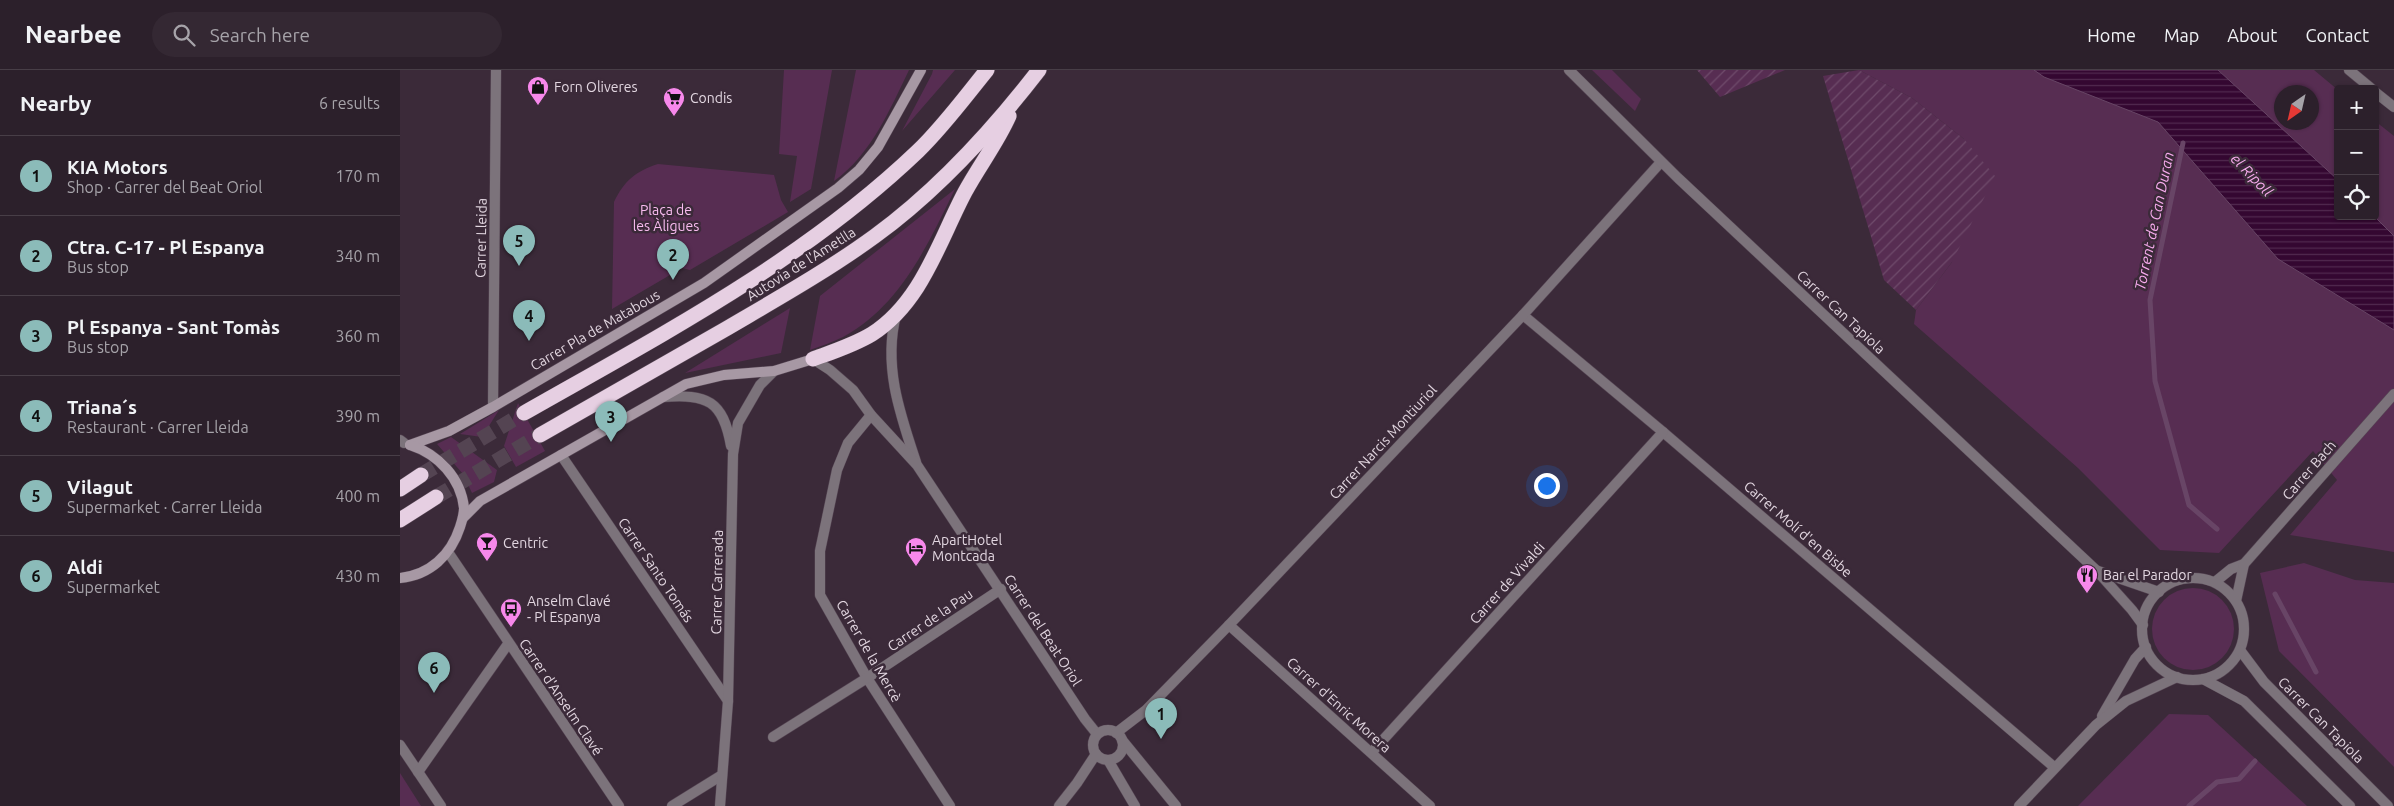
<!DOCTYPE html>
<html lang="en">
<head>
<meta charset="utf-8">
<style>
	:root { --surface:#2c202b; --page:#342833; --text:#f1f3f6; --muted:#a6a3a9; --line:#483e47; --accent:#8bbbb9 }
	body { margin:0; font-family:Ubuntu,sans-serif; background:var(--page); color:var(--text) }
	.controls { position:absolute; right:15px; top:15px; display:grid; overflow:hidden; border-radius:5px; box-shadow:0 1px 4px #0004 }
	.controls button { width:45px; height:45px; display:grid; place-items:center; padding:0; border:0; border-bottom:1px solid var(--line); background:var(--surface); color:var(--text); font:25px sans-serif }
	.compass { position:absolute; left:1874px; top:15px; width:45px; height:45px; border-radius:50%; background:var(--surface); box-shadow:0 1px 4px #0004; rotate:214deg }
	.you { position:absolute; left:1146px; top:415px; width:18px; height:18px; margin:-12px; border:4px solid #fff; border-radius:50%; background:#1a73e8; box-shadow:0 0 0 8px #1a73e833 }
	.badge { display:grid; place-items:center; width:32px; height:32px; border-radius:50%; background:var(--accent); color:#111; font-size:16px; font-weight:700 }
	.pin { position:absolute; translate:-50% -41px; filter:drop-shadow(0 1px 2px #0008) }
	.pin::after { content:''; position:absolute; top:26px; width:18px; height:15px; background:inherit; clip-path:polygon(0 0,100% 0,50% 100%) }
	.list { margin:0; padding:0; list-style:none }
	h2 { display:flex; justify-content:space-between; align-items:center; height:65px; margin:0; padding:0 20px; font-size:21px }
	h2 small { font-size:16px; font-weight:400; color:var(--muted) }
	.list li { display:grid; grid-template-columns:32px 1fr auto; gap:15px; align-items:center; box-sizing:border-box; height:80px; padding:0 20px; border-top:1px solid var(--line) }
	.list b { display:block; font-size:19px; white-space:nowrap }
	.list p { margin:0; font-size:16px; white-space:nowrap; color:var(--muted) }
	.list em { font-size:16px; font-style:normal; color:var(--muted) }
	.icon { flex:none; width:28px; height:28px; fill:none; stroke:currentColor; stroke-width:2; stroke-linecap:round; stroke-linejoin:round }
	.map { position:relative; flex:none; width:1994px; height:736px; overflow:hidden }
	header { display:flex; align-items:center; gap:30px; box-sizing:border-box; height:70px; padding:0 25px; background:var(--surface); border-bottom:1px solid var(--line) }
	header strong { font-size:24px }
	nav { display:flex; gap:28px; margin-inline-start:auto; font-size:18px }
	.search { width:350px; height:45px; background:var(--page); display:flex; align-items:center; gap:12px; box-sizing:border-box; padding:0 18px; border-radius:28px; color:var(--muted); font-size:19px }
	main { display:flex }
	aside { flex:1; background:var(--surface) }
	.map>svg:first-child { display:block }
</style>
</head>
<body>
<header>
<strong>Nearbee</strong>
<div class="search"><svg class="icon" aria-label="search" viewBox="0 0 24 24"><circle cx="10" cy="10" r="6"/><path d="M15 15l6 6"/></svg>Search here</div>
<nav><a>Home</a><a>Map</a><a>About</a><a>Contact</a></nav>
</header>
<main>
<aside>
<h2>Nearby<small>6 results</small></h2>
<ul class="list">
<li><span class="badge">1</span><div><b>KIA Motors</b><p>Shop · Carrer del Beat Oriol</p></div><em>170 m</em></li>
<li><span class="badge">2</span><div><b>Ctra. C-17 - Pl Espanya</b><p>Bus stop</p></div><em>340 m</em></li>
<li><span class="badge">3</span><div><b>Pl Espanya - Sant Tomàs</b><p>Bus stop</p></div><em>360 m</em></li>
<li><span class="badge">4</span><div><b>Triana´s</b><p>Restaurant · Carrer Lleida</p></div><em>390 m</em></li>
<li><span class="badge">5</span><div><b>Vilagut</b><p>Supermarket · Carrer Lleida</p></div><em>400 m</em></li>
<li><span class="badge">6</span><div><b>Aldi</b><p>Supermarket</p></div><em>430 m</em></li>
</ul>
</aside>
<div class="map">
<svg width="1994" height="736" viewBox="0 0 1994 736">
	<defs>
		<pattern id="garden-furrows" width="10" height="10" patternUnits="userSpaceOnUse" patternTransform="scale(1.25)"><rect width="10" height="10" fill="#572d52"/><path d="M-1 1l2-2M0 10L10 0M9 11l2-2" fill="none" stroke="#6f4b6b"/></pattern>
		<pattern id="water-rules" width="6" height="5" patternUnits="userSpaceOnUse" patternTransform="scale(1.25)"><rect width="6" height="5" fill="#340731"/><path d="M0 2.5h6" fill="none" stroke="#512a4f"/></pattern>
	</defs>
	<rect width="100%" height="100%" fill="#3b2a39"/>
	<g fill="#572d52" fill-rule="evenodd">
		<polygon points="384,0 432,0 411,119 390,132 397,86 379,84"/>
		<path d="M456,0H509C490,39 471,85 434,111Z"/>
		<polygon points="533,0 555,0 502,61 532,4"/>
		<polygon points="1192,0 1212,0 1241,29 1235,41"/>
		<polygon points="1459,0 1634,0 1644,7 1758,52 1878,189 1994,260 1994,482 1890,465 1937,410 1913,381 1819,483 1760,480 1678,398 1514,254 1516,240 1552,192 1564,69 1512,28"/>
		<path d="M1818,0H1914L1938,20V110ZM1882,22H1912V52H1882Z"/>
		<polygon points="1975,51 1994,66 1994,166 1974,146"/>
		<path d="M258,94L374,105L381,130L388,142L290,200L282,198L212,239L214,132C224,111 236,101 258,94Z"/>
		<path d="M555,119C527,176 501,235 443,267C433,272 421,276 410,280L420,226Z"/>
		<polygon points="390,238 381,283 285,303"/>
		<polygon points="118,333 145,381 116,397 104,376"/>
		<polygon points="99,340 82,367 60,364"/>
		<polygon points="51,367 97,400 94,412 72,423 63,404 37,374"/>
		<polygon points="1904,493 1955,510 1994,513 1994,697 1879,581 1860,503"/>
		<circle cx="1793" cy="559" r="41"/>
		<polygon points="1769,644 1808,645 1907,736 1678,736"/>
		<polygon points="0,703 21,736 0,736"/>
	</g>
	<g fill="url(#garden-furrows)">
		<polygon points="1297,0 1385,0 1320,27"/>
		<polygon points="1459,0 1512,28 1564,69 1595,106 1552,192 1516,240 1484,210 1423,6"/>
	</g>
	<polygon fill="url(#water-rules)" stroke="#684566" points="1634,0 1818,0 1938,110 1938,146 1974,146 1994,166 1994,260 1878,189 1758,52 1644,7"/>
	<g fill="none" stroke-linecap="round" stroke-linejoin="round">
		<g stroke="#684566" stroke-width="5">
			<polyline points="1783,73 1750,230 1755,311 1789,435 1817,459"/>
			<polyline points="1875,524 1916,602"/>
			<polyline points="1789,736 1817,712 1839,709 1855,691"/>
		</g>
		<g stroke="#544452" stroke-width="15" stroke-dasharray="15 8" stroke-linecap="butt">
			<polyline points="21,405 124,343"/>
			<polyline points="36,427 140,365"/>
		</g>
		<g stroke="#564654" stroke-width="11">
			<g id="minor">
				<polyline points="1949,0 1972,19"/>
				<polyline points="1975,22 1994,37"/>
				<path d="M496,245C483,296 500,344 516,392"/>
				<polyline points="1123,245 1263,362 1654,697"/>
				<polyline points="413,289 430,300 453,320 471,345 517,395 685,649 697,664"/>
				<polyline points="93,337 96,0"/>
				<polyline points="471,345 448,373 437,400 420,481 420,525 467,608 550,736"/>
				<polyline points="0,370 4,373"/>
				<polyline points="161,385 328,631"/>
				<polyline points="48,482 219,736"/>
				<polyline points="1815,512 1831,499 1844,494 1994,324"/>
				<polyline points="1836,531 1844,494"/>
				<polyline points="829,555 1030,736"/>
				<polyline points="1702,646 1735,589 1746,577"/>
				<circle cx="708" cy="675" r="15"/>
				<polyline points="716,663 746,640 829,555 1123,245 1261,92"/>
				<polyline points="373,667 467,608 601,519"/>
				<polyline points="722,670 776,736"/>
				<polyline points="0,675 41,736"/>
				<polyline points="972,682 1263,362"/>
				<polyline points="708,690 735,736"/>
				<polyline points="18,702 108,574"/>
				<polyline points="272,736 322,705"/>
				<polyline points="659,736 677,713 696,684"/>
				<polyline points="1619,736 1696,655 1726,631 1777,607"/>
			</g>
		</g>
		<g stroke="#564654" stroke-width="11">
			<g id="tertiary">
				<polyline points="1169,0 1278,108 1697,501 1732,540 1743,555"/>
				<path d="M263,327C307,324 323,330 331,376"/>
				<polyline points="1698,501 1759,522"/>
				<circle cx="1793" cy="559" r="51"/>
				<polyline points="1840,580 1864,612 1988,736"/>
				<polyline points="1803,609 1844,631 1950,736"/>
				<polyline points="320,736 328,631 333,384 338,353 360,315 374,301"/>
			</g>
		</g>
		<g stroke="#564654" stroke-width="11">
			<g id="secondary">
				<polyline points="10,375 49,361 93,337 304,213 438,118 459,100 478,77 521,0"/>
				<polyline points="63,448 80,431 286,314 324,305 374,301 413,289"/>
				<path d="M0,508C30,505 51,485 60,457C62,451 64,444 64,438C61,408 38,384 10,375"/>
			</g>
		</g>
		<g stroke="#564654" stroke-width="16">
			<g id="motorway">
				<path d="M413,289C432,282 454,275 472,264C522,232 539,171 565,122C579,96 597,73 609,46"/>
				<path d="M124,343C261,265 403,191 518,81C543,57 565,27 587,0"/>
				<path d="M140,365C201,330 263,295 324,260C375,230 427,201 475,166C538,120 591,62 639,0"/>
				<polyline points="0,419 21,405"/>
				<polyline points="0,450 36,427"/>
			</g>
		</g>
		<use href="#minor" stroke="#7c737b" stroke-width="10"/>
		<use href="#tertiary" stroke="#7c737b" stroke-width="10"/>
		<use href="#secondary" stroke="#a798a4" stroke-width="10"/>
		<use href="#motorway" stroke="#e6cfe2" stroke-width="15"/>
	</g>
	<defs>
		<g id="shop-pin" transform="scale(1.125)"><path d="M0 17L-7.5 6A9.5 9.5 0 1 1 7.5 6Z" fill="#f788eb" stroke="#3b2a39"/><path d="M-5-2.5h2.3a2.7 3.5 0 0 1 5.4 0H5L5.5 6h-11ZM-1.5-2.5h3a1.5 2.3 0 0 0-3 0Z" fill="#111"/></g>
		<g id="supermarket-pin" transform="scale(1.125)"><path d="M0 17L-7.5 6A9.5 9.5 0 1 1 7.5 6Z" fill="#f788eb" stroke="#3b2a39"/><path d="M-6-5.5h2.5l.6 2H6L4.5 2H-2.5L-4.4-4H-6ZM-1.5 3.2a1.3 1.3 0 1 0 .1 0ZM3 3.2a1.3 1.3 0 1 0 .1 0Z" fill="#111"/></g>
		<g id="bar-pin" transform="scale(1.125)"><path d="M0 17L-7.5 6A9.5 9.5 0 1 1 7.5 6Z" fill="#f788eb" stroke="#3b2a39"/><path d="M-6-5H6L.8 .8V4.5H3.5V6h-7V4.5H-.8V.8Z" fill="#111"/></g>
		<g id="hotel-pin" transform="scale(1.125)"><path d="M0 17L-7.5 6A9.5 9.5 0 1 1 7.5 6Z" fill="#f788eb" stroke="#3b2a39"/><path d="M-6-4.5h1.5V1H6V5H4.5V3h-9V5H-6ZM-4 0a1.8 1.8 0 1 1 3.6 0ZM.5 0V-2.5h3Q6-2.5 6 0Z" fill="#111"/></g>
		<g id="restaurant-pin" transform="scale(1.125)"><path d="M0 17L-7.5 6A9.5 9.5 0 1 1 7.5 6Z" fill="#f788eb" stroke="#3b2a39"/><path d="M-5-6h1v4h1v-4h1v4h1v-4h1v5L-1.5 .5V6h-2V.5L-5-1ZM5-6V6H3V1.5H1.5Q1.5-4 5-6Z" fill="#111"/></g>
		<g id="bus-pin" transform="scale(1.125)"><path d="M0 17L-7.5 6A9.5 9.5 0 1 1 7.5 6Z" fill="#f788eb" stroke="#3b2a39"/><path d="M-5-6H5V4H4V6H2V4H-2V6H-4V4H-5ZM-3.5-4V0h7V-4ZM-3.5 1.2v1.5H-2V1.2ZM2 1.2v1.5H3.5V1.2Z" fill="#111"/></g>
	</defs>
	<g fill-rule="evenodd">
		<use href="#shop-pin" x="138" y="17"/>
		<use href="#supermarket-pin" x="274" y="28"/>
		<use href="#bar-pin" x="87" y="473"/>
		<use href="#hotel-pin" x="516" y="478"/>
		<use href="#restaurant-pin" x="1687" y="505"/>
		<use href="#bus-pin" x="111" y="539"/>
	</g>
	<g text-anchor="middle" dominant-baseline="central" stroke-width="5" stroke-linejoin="round" paint-order="stroke">
		<g font-size="14" fill="#e2d6e0" stroke="#3b2a39" text-anchor="start">
			<text x="154" y="17">Forn Oliveres</text>
			<text x="290" y="28">Condis</text>
			<text x="532" y="470">ApartHotel<tspan x="532" dy="16">Montcada</tspan></text>
			<text x="103" y="473">Centric</text>
			<text x="1703" y="505">Bar el Parador</text>
			<text x="127" y="531">Anselm Clavé<tspan x="127" dy="16">- Pl Espanya</tspan></text>
		</g>
		<g font-size="14" fill="#f9bcf0" stroke="#3b2a39">
			<text x="266" y="140">Plaça de<tspan x="266" dy="16">les Àligues</tspan></text>
		</g>
		<g font-size="14" fill="#e2d6e0" stroke="#3b2a39">
			<text transform="translate(81 168) rotate(-89)">Carrer Lleida</text>
			<text transform="translate(401 194) rotate(-32)">Autovia de l'Ametlla</text>
			<text transform="translate(1441 242) rotate(43)">Carrer Can Tapiola</text>
			<text transform="translate(195 260) rotate(-30)">Carrer Pla de Matabous</text>
			<text transform="translate(983 372) rotate(-47)">Carrer Narcis Montiuriol</text>
			<text transform="translate(1909 400) rotate(-49)">Carrer Bach</text>
			<text transform="translate(1398 459) rotate(41)">Carrer Molí d'en Bisbe</text>
			<text transform="translate(256 500) rotate(56)">Carrer Santo Tomás</text>
			<text transform="translate(317 512) rotate(-89)">Carrer Carrerada</text>
			<text transform="translate(1107 513) rotate(-48)">Carrer de Vivaldi</text>
			<text transform="translate(530 550) rotate(-34)">Carrer de la Pau</text>
			<text transform="translate(643 560) rotate(57)">Carrer del Beat Oriol</text>
			<text transform="translate(469 581) rotate(60)">Carrer de la Mercè</text>
			<text transform="translate(161 627) rotate(56)">Carrer d'Anselm Clavé</text>
			<text transform="translate(939 635) rotate(42)">Carrer d'Enric Morera</text>
			<text transform="translate(1921 650) rotate(45)">Carrer Can Tapiola</text>
		</g>
		<g font-size="15" font-style="italic" fill="#f7abed" stroke="#3b2a39">
			<text transform="translate(1852 105) rotate(46)">el Ripoll</text>
			<text transform="translate(1754 151) rotate(-78)">Torrent de Can Duran</text>
		</g>
	</g>
</svg>
<div class="controls">
<button>+</button>
<button>−</button>
<button><svg class="icon" aria-label="locate" viewBox="0 0 24 24"><circle cx="12" cy="12" r="6"/><path d="M12 2v4M12 18v4M2 12h4M18 12h4"/></svg></button>
</div>
<svg class="compass" viewBox="-18 -18 36 36"><path d="M0-13l5 13h-10z" fill="#e53935"/><path d="M0 13l5-13h-10z" fill="#a6a3a9"/></svg>
<div class="you"></div>
<div class="pin badge" style="left:761px;top:669px">1</div>
<div class="pin badge" style="left:273px;top:210px">2</div>
<div class="pin badge" style="left:211px;top:372px">3</div>
<div class="pin badge" style="left:129px;top:271px">4</div>
<div class="pin badge" style="left:119px;top:196px">5</div>
<div class="pin badge" style="left:34px;top:623px">6</div>
</div>
</main>
</body>
</html>
